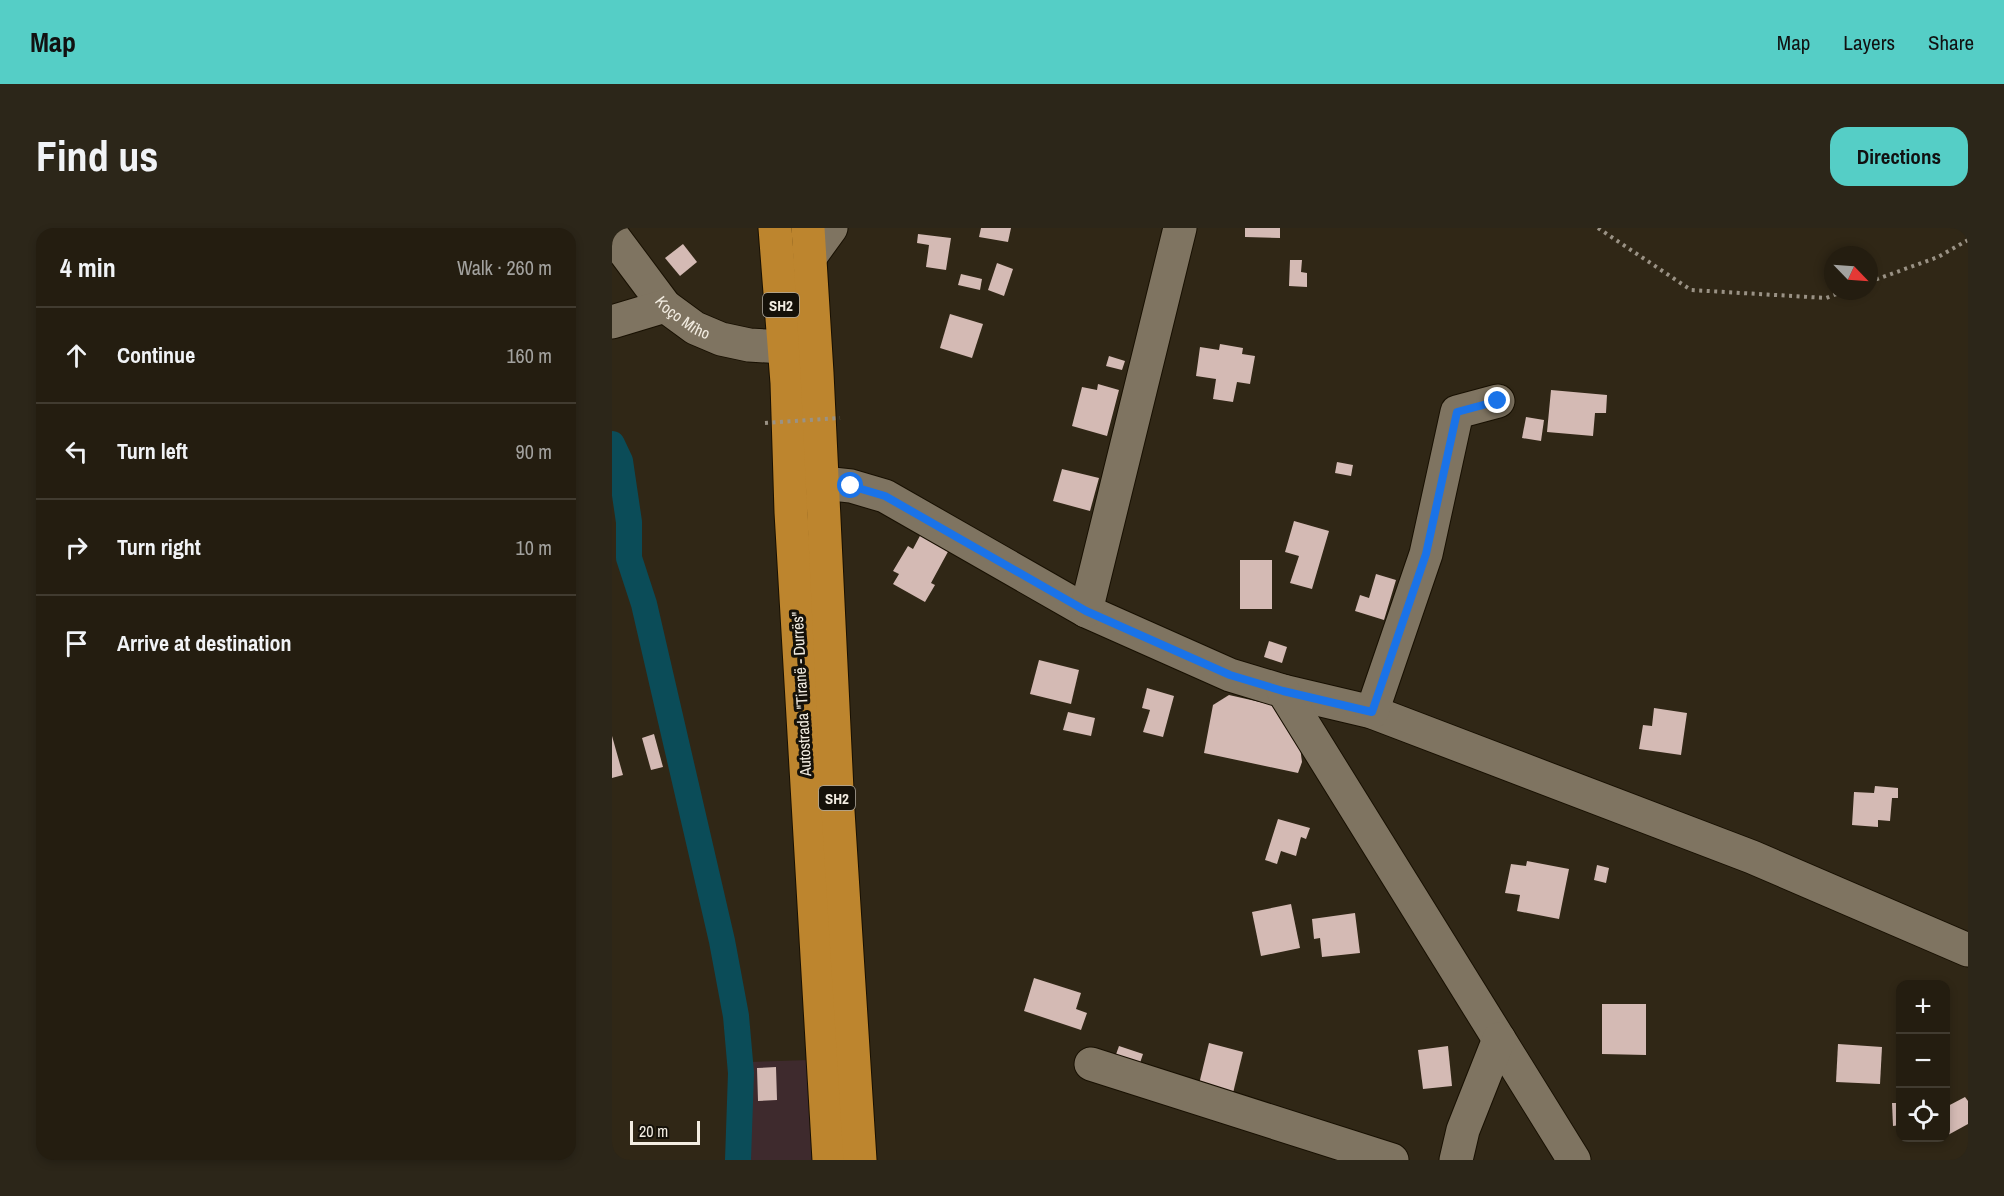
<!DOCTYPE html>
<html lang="en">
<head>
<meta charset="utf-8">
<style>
	:root { --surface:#241d10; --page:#2c2619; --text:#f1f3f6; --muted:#a3a29f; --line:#413b30; --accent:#55cec6 }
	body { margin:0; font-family:"Archivo Narrow",sans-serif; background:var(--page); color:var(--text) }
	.controls { position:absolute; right:18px; bottom:18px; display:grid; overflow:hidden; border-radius:12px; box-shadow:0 3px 9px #0003 }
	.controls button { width:54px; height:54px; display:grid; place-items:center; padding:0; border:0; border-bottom:2px solid var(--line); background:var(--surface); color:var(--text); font:30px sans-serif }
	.compass { position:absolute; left:1212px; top:18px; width:54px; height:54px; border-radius:50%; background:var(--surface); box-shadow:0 3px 9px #0003; rotate:115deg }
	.scale { position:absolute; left:18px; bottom:15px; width:70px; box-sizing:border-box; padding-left:6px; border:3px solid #f3ede2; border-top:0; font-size:16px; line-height:21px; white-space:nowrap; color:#f3ede2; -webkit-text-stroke:4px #151109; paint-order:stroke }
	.stop { position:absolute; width:18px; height:18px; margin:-14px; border:4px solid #1a73e8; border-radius:50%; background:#fff }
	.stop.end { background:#1a73e8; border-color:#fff; box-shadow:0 2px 6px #0008 }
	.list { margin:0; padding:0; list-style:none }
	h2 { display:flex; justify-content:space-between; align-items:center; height:78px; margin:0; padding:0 24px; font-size:26px }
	h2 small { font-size:20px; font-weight:400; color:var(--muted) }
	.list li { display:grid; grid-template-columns:39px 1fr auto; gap:18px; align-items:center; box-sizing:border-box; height:96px; padding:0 24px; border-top:2px solid var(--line) }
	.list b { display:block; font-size:22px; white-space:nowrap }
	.list em { font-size:20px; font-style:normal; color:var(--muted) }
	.icon { flex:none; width:33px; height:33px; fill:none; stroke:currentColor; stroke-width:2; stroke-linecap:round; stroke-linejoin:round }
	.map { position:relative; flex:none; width:1356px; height:932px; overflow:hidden; border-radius:18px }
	header { display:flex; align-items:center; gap:36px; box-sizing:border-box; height:84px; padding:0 30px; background:var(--accent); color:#111 }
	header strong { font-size:28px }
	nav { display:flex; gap:33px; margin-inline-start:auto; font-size:21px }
	.intro { display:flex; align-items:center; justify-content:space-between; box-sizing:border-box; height:144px; padding:0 36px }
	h1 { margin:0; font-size:42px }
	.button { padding:15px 27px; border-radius:18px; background:var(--accent); color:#111; font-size:21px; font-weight:700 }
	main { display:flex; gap:36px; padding:0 36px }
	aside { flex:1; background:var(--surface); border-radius:18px; box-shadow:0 3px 9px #0003 }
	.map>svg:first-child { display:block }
</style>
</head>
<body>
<header>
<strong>Map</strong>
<nav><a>Map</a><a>Layers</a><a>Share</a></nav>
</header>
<div class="intro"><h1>Find us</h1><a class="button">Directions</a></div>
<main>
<aside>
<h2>4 min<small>Walk · 260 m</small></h2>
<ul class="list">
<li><svg class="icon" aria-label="ahead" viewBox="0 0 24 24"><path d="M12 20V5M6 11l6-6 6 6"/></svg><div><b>Continue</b></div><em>160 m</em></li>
<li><svg class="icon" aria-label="left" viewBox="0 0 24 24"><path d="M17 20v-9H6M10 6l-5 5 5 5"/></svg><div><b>Turn left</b></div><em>90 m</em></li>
<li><svg class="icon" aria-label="right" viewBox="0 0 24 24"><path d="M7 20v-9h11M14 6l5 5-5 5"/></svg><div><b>Turn right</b></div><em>10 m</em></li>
<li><svg class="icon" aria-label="arrive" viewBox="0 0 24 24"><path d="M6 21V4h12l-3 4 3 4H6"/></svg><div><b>Arrive at destination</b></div></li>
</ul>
</aside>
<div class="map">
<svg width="1356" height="932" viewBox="0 0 1356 932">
	<rect width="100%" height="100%" fill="#302716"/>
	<polygon fill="#3e2a2d" points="198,832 204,932 134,932 138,834"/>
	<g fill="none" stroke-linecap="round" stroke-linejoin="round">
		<polyline stroke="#0b4c58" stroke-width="26" points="0,216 8,233 17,294 17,330 32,376 110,713 124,788 129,845 126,932"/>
	</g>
	<g fill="#d4bab4">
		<polygon points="369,0 399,0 396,14 367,9"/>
		<polygon points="633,0 668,0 668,10 633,9"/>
		<polygon points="306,6 339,10 334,42 314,39 317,17 305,15"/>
		<polygon points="71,16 85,34 68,48 53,30"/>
		<polygon points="678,32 690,32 689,44 695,45 695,59 677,58"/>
		<polygon points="385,35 401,41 392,68 376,62"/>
		<polygon points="349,46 370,51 368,62 346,57"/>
		<polygon points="338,86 371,96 360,130 328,120"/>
		<polygon points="608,116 631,120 630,126 643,128 638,156 625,154 621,174 601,171 604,151 584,148 588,119 607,122"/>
		<polygon points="497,128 513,133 510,142 494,138"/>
		<polygon points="486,156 507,162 495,208 460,198 470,159 485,162"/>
		<polygon points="939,162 995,167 994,185 983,185 981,208 935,204"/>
		<polygon points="914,189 932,192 929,213 910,210"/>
		<polygon points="725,234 741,237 739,248 723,245"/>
		<polygon points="450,241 487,250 478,283 441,273"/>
		<polygon points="682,293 717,303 700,361 678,355 687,328 673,324"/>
		<polygon points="310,304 338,320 319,355 323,357 313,374 281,356 287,346 281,343 296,318 301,321"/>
		<rect x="628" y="332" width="32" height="49"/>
		<polygon points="764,346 784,352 772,392 743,383 748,367 757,370"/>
		<polygon points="657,413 675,419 670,435 652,429"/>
		<polygon points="427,432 467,442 459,476 418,466"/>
		<polygon points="535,460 562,468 551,509 531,504 538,482 530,480"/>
		<polygon points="617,467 670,479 688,519 690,534 686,545 592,525 601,477"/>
		<polygon points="1042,480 1075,485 1069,527 1027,521 1031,497 1040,498"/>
		<polygon points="456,484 483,490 479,508 451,502"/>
		<polygon points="42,506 51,539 39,542 30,510"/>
		<polygon points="0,508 11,547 0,550"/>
		<polygon points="1263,558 1286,560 1286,570 1280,570 1278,593 1266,592 1266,599 1240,597 1242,564 1262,565"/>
		<polygon points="666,591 698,600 694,611 689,609 684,628 669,623 665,636 653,632"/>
		<polygon points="915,633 957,641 947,691 905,683 908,667 893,665 899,636 914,638"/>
		<polygon points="985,637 997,640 994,655 982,652"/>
		<polygon points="679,676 688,720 649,728 640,684"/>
		<polygon points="743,685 748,725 710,729 708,710 702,711 700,691"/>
		<polygon points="422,750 469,765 464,781 475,785 469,802 412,783"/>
		<polygon points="990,776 1034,776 1034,827 990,826"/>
		<polygon points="597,815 631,824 621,865 587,856"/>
		<polygon points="1226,816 1270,819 1268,856 1224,854"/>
		<polygon points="507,818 531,826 526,841 502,832"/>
		<polygon points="836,818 840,858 811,861 806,822"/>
		<polygon points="164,839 165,872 146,873 145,840"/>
		<polygon points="1353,869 1356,873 1356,896 1336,907 1334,904 1334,879"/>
		<polygon points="1280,875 1288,875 1288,897 1281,898"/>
	</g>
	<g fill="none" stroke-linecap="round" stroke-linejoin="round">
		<g stroke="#181002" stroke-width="35">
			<g id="minor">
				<path id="s1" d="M0,7L53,78L83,100L109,111L137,117L172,119"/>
				<polyline points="198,29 219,0"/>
				<polyline points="0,94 53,78"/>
				<polyline points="211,255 239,258 273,268 474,383 618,447 671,463 760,484 1140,629 1356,722"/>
				<polyline points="474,383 568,0"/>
				<polyline points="671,463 962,932"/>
				<polyline points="760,484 814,326 845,184 886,173"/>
				<polyline points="479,836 780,932"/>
				<polyline points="844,932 851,902 887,811"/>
			</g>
		</g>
		<g stroke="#181002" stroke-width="35">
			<g id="highway">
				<polyline points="163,0 175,155 179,284 217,932"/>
				<polyline points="196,0 205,145 226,583 248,932"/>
			</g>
		</g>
		<g stroke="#9a9285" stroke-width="4" stroke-dasharray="3 4.5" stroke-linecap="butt">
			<polyline points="986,0 1079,62 1214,70 1233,63"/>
			<polyline points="1257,54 1326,29 1356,12"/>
		</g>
		<use href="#minor" stroke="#7f7461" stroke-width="33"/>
		<use href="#highway" stroke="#bd852e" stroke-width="33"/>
		<polyline stroke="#9a9285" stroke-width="4" stroke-dasharray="3 4.5" stroke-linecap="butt" points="153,195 228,190"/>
	</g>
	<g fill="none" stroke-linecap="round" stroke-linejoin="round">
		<polyline stroke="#1a73e8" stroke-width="8" points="239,258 273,268 474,383 618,447 671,463 760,484 814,326 845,184 886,173"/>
	</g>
	<g text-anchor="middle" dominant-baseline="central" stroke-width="6" stroke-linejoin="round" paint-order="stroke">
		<g fill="#151109" stroke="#b0aba1" stroke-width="1.5">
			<rect x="151" y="65" width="36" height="24" rx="4.5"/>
			<rect x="207" y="558" width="36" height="24" rx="4.5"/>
		</g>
		<g font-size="15" font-weight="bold" fill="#f3ede2">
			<text x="169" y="77">SH2</text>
			<text x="225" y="570">SH2</text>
		</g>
		<g font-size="16" fill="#f3ede2" stroke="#151109">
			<text stroke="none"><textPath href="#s1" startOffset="110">Koço Miho</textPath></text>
			<text transform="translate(189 466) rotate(-93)">Autostrada "Tiranë - Durrës"</text>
		</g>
	</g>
</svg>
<div class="controls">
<button>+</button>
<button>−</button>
<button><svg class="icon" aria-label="locate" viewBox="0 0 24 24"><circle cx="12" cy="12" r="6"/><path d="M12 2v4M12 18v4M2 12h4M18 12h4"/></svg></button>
</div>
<svg class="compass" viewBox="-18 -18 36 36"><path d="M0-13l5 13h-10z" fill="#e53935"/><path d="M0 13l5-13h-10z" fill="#a3a29f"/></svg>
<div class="scale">20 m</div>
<div class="stop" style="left:239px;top:258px"></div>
<div class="stop end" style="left:886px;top:173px"></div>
</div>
</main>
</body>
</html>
